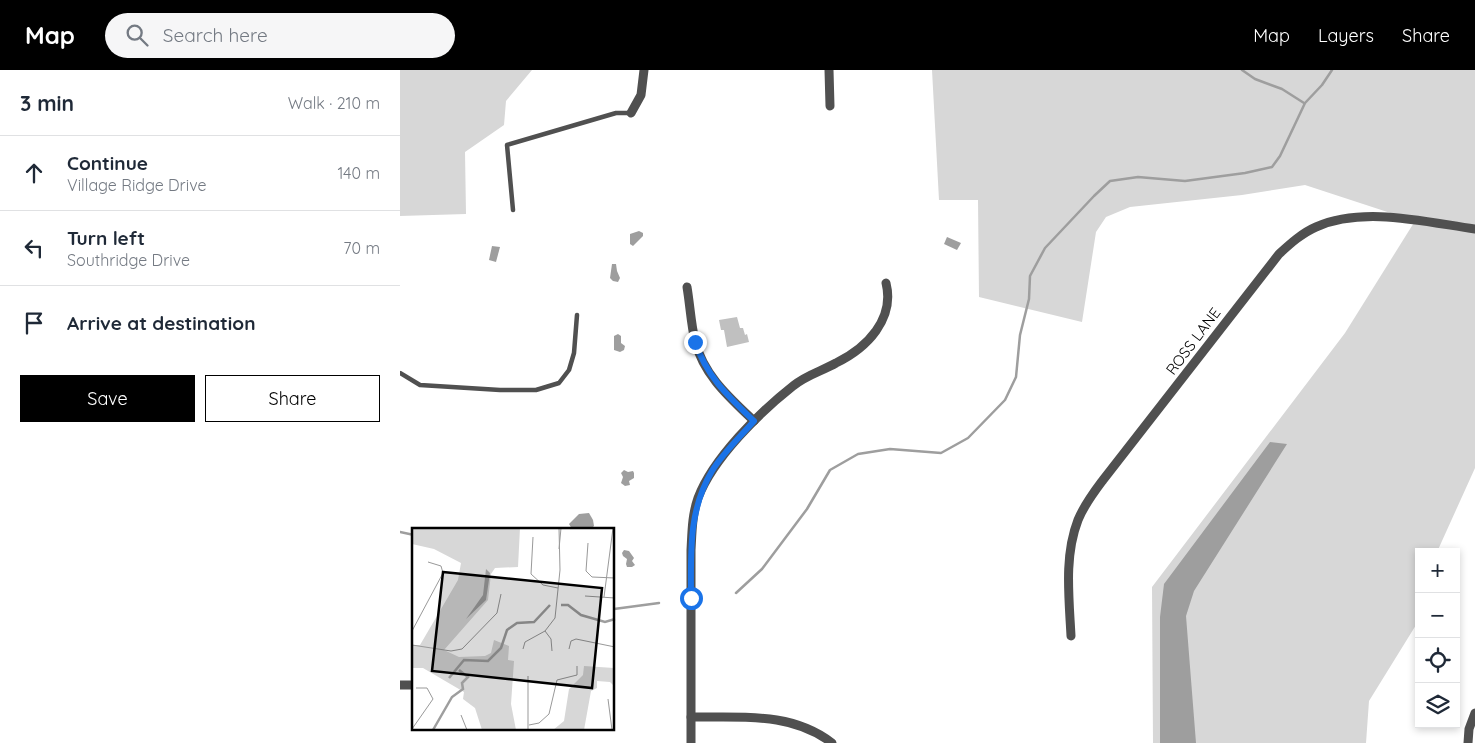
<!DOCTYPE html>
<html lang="en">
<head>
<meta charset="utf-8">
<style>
	:root { --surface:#fff; --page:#f6f6f7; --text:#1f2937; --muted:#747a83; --line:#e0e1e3; --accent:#000 }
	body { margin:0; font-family:Quicksand,sans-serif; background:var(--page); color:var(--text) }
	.controls { position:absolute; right:15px; bottom:15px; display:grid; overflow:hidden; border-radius:0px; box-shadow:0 2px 8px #0003 }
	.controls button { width:45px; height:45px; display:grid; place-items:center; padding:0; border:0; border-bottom:1px solid var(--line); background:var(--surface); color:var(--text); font:25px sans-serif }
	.stop { position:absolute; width:15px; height:15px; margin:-11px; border:4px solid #1a73e8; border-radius:50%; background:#fff }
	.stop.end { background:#1a73e8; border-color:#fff; box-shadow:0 1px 5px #0008 }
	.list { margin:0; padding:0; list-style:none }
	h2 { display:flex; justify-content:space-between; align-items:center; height:65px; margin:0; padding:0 20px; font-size:21px }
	h2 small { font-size:16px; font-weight:400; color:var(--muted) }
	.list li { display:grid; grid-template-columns:32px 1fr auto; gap:15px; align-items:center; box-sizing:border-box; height:75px; padding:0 20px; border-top:1px solid var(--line) }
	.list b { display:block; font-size:19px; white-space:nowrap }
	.list p { margin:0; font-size:16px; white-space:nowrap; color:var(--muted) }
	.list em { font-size:16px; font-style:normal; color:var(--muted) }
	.actions { display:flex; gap:10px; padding:15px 20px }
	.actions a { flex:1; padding:11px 0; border:1px solid var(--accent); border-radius:0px; text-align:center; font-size:18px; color:var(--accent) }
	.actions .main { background:var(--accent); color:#fff }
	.icon { flex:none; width:28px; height:28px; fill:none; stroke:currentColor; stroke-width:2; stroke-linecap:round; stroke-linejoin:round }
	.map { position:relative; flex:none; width:1075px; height:673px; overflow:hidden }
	header { display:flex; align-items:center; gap:30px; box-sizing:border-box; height:70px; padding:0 25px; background:var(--accent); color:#fff }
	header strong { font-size:24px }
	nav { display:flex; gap:28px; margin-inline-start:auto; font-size:18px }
	.search { width:350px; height:45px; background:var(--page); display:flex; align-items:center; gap:12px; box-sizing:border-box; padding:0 18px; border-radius:28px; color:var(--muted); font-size:19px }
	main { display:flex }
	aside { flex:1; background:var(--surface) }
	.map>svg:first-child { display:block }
</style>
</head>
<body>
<header>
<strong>Map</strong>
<div class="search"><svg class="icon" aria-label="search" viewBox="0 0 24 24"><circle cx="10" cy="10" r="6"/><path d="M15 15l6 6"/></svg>Search here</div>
<nav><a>Map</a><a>Layers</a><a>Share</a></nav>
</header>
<main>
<aside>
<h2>3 min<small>Walk · 210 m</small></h2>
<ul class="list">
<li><svg class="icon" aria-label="ahead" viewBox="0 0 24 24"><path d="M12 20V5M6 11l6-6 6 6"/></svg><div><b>Continue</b><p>Village Ridge Drive</p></div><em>140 m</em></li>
<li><svg class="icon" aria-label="left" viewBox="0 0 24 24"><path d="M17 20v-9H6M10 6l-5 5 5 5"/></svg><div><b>Turn left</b><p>Southridge Drive</p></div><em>70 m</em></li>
<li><svg class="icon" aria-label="arrive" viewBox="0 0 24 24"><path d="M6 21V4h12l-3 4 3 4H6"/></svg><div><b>Arrive at destination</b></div></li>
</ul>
<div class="actions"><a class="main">Save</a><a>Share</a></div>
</aside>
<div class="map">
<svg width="1075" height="673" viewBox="0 0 1075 673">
	<rect width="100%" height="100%" fill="#fff"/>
	<g fill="#d7d7d7">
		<polygon points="0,0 132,0 106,31 104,55 65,82 66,144 0,146"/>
		<polygon points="532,0 1075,0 1075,398 1037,482 1019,482 1019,541 1016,555 969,631 966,673 753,673 752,517 945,263 1015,151 905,115 842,125 730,137 706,147 696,162 682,252 579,227 578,130 539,130"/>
	</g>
	<g fill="#9e9e9e">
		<polygon points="239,161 243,163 243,166 233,176 230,174 230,164"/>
		<polygon points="547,167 561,173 557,180 544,174"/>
		<polygon points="92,176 100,177 96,192 89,190"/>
		<polygon points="212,194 216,194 217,201 220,208 218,212 213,211 210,208"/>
		<polygon points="218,264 221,266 221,273 225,276 224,280 220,282 214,280 214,266"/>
		<polygon points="870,372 887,374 794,521 786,546 796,673 760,673 760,547 764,514"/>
		<polygon points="224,400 228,402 233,401 234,403 234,408 229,411 230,415 225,416 221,413 223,407 221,403"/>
		<polygon points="189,443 193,450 194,456 191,459 172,459 169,454 179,444"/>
		<polygon points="224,480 229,481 234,488 232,491 235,495 232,497 227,497 226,494 227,489 223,486 222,483"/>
	</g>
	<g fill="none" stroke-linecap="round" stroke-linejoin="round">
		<g stroke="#9e9e9e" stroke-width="2.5">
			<polyline points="842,0 855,9 882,19 904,33"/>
			<polyline points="0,462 14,465"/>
			<polyline points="336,523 362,499 407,439 430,400 458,384 490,379 541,383 568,368 605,330 616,307 620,265 629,229 630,206 645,178 694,126 710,111 738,107 785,111 845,103 872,97 880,86 905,33 922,15 932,0"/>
			<polyline points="214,539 259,533"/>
		</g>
	</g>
	<polygon fill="#c0c0c0" points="337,247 340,258 343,258 345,265 347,264 349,272 327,277 324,260 321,260 319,250"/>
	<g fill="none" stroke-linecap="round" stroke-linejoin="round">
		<g stroke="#505050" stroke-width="4.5">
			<polyline points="113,140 107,75 216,43 231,43"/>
			<polyline points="0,303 20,315 100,320 136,320 159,313 169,300 174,283 177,245"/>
		</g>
		<g stroke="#505050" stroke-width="9">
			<polyline points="429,0 430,36"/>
			<polyline points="231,43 241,25 244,0"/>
			<path d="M287,217C290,235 291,254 295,271C304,306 330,328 354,351"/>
			<path d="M671,566C669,527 664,486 678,450C684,435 694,422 703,410L879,184C890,174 902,163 916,157C963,136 1025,152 1075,159"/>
			<polyline points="0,615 14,615"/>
			<path d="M291,647C340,648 391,641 432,673"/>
			<path d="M291,673V480C292,462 292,445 298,428C313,388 360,342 393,316C406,305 422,301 436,293C467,278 495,249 486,213"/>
			<polyline points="1068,673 1069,659 1075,643"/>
		</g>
	</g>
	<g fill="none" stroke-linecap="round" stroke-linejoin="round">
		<path stroke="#1a73e8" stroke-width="6" d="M291,528C291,484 288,441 312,401C323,383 340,367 354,351C328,326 307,307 295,272"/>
	</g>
	<g text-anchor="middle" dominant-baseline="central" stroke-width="4" stroke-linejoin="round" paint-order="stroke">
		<g font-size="15" fill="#000" stroke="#fff">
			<text transform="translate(793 271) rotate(-53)">ROSS LANE</text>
		</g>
	</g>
	<g transform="translate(12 458)">
		<rect width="202" height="202" fill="#fff"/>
		<path d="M0,0H108L106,39L83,40L79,46L76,72L32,122L47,129L73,128L79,125L82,112L97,118L96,132L102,133L99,176L104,202H70L63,180L51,171L52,164L11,140H0V117H8L46,52L49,35L22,21L0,16ZM172,138L202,140V158L198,154L185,153V160L179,163L172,202H141L152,193L157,161L171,147Z" fill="#d7d7d7"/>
		<path d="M74,41L78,45L74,72L54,91L71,67Z" fill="#9e9e9e"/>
		<path fill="none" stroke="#9e9e9e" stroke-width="2.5" d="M149,77H156L169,87L193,94L203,91M37,150L52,132L76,133L89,120L95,102L105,95L122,94L138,77M21,202L40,169L51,161L50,155L56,149L47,142"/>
		<path fill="none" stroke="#999" stroke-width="1" d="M121,9L119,46L131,57L146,60M176,15L174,43L180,49L203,50M147,21L149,0M173,68L203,70M192,69L201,0M0,103L31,45L29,38L16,34M133,103L139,111L140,123M0,117L39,123L50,121L85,85L89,66M111,121L113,114L133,103L143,90L148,42L147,0M157,121L159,113L164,111L203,119M116,148V202M196,171L200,202M49,187L55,202M117,197L127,195L137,186L145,152L165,147V138M0,201L21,171L15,160H4"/>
		<path fill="#000" fill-opacity="0.15" stroke="#000" stroke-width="2.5" d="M31,44L190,60L180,160L20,143Z"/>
		<rect width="202" height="202" fill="none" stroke="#000" stroke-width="2.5"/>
	</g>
</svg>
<div class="controls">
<button>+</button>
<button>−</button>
<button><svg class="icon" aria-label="locate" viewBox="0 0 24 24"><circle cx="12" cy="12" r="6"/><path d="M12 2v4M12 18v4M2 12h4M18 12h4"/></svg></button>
<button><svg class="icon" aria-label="layers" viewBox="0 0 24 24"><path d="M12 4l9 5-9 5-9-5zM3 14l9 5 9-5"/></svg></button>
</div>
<div class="stop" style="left:291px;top:528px"></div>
<div class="stop end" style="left:295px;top:272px"></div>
</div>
</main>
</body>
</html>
